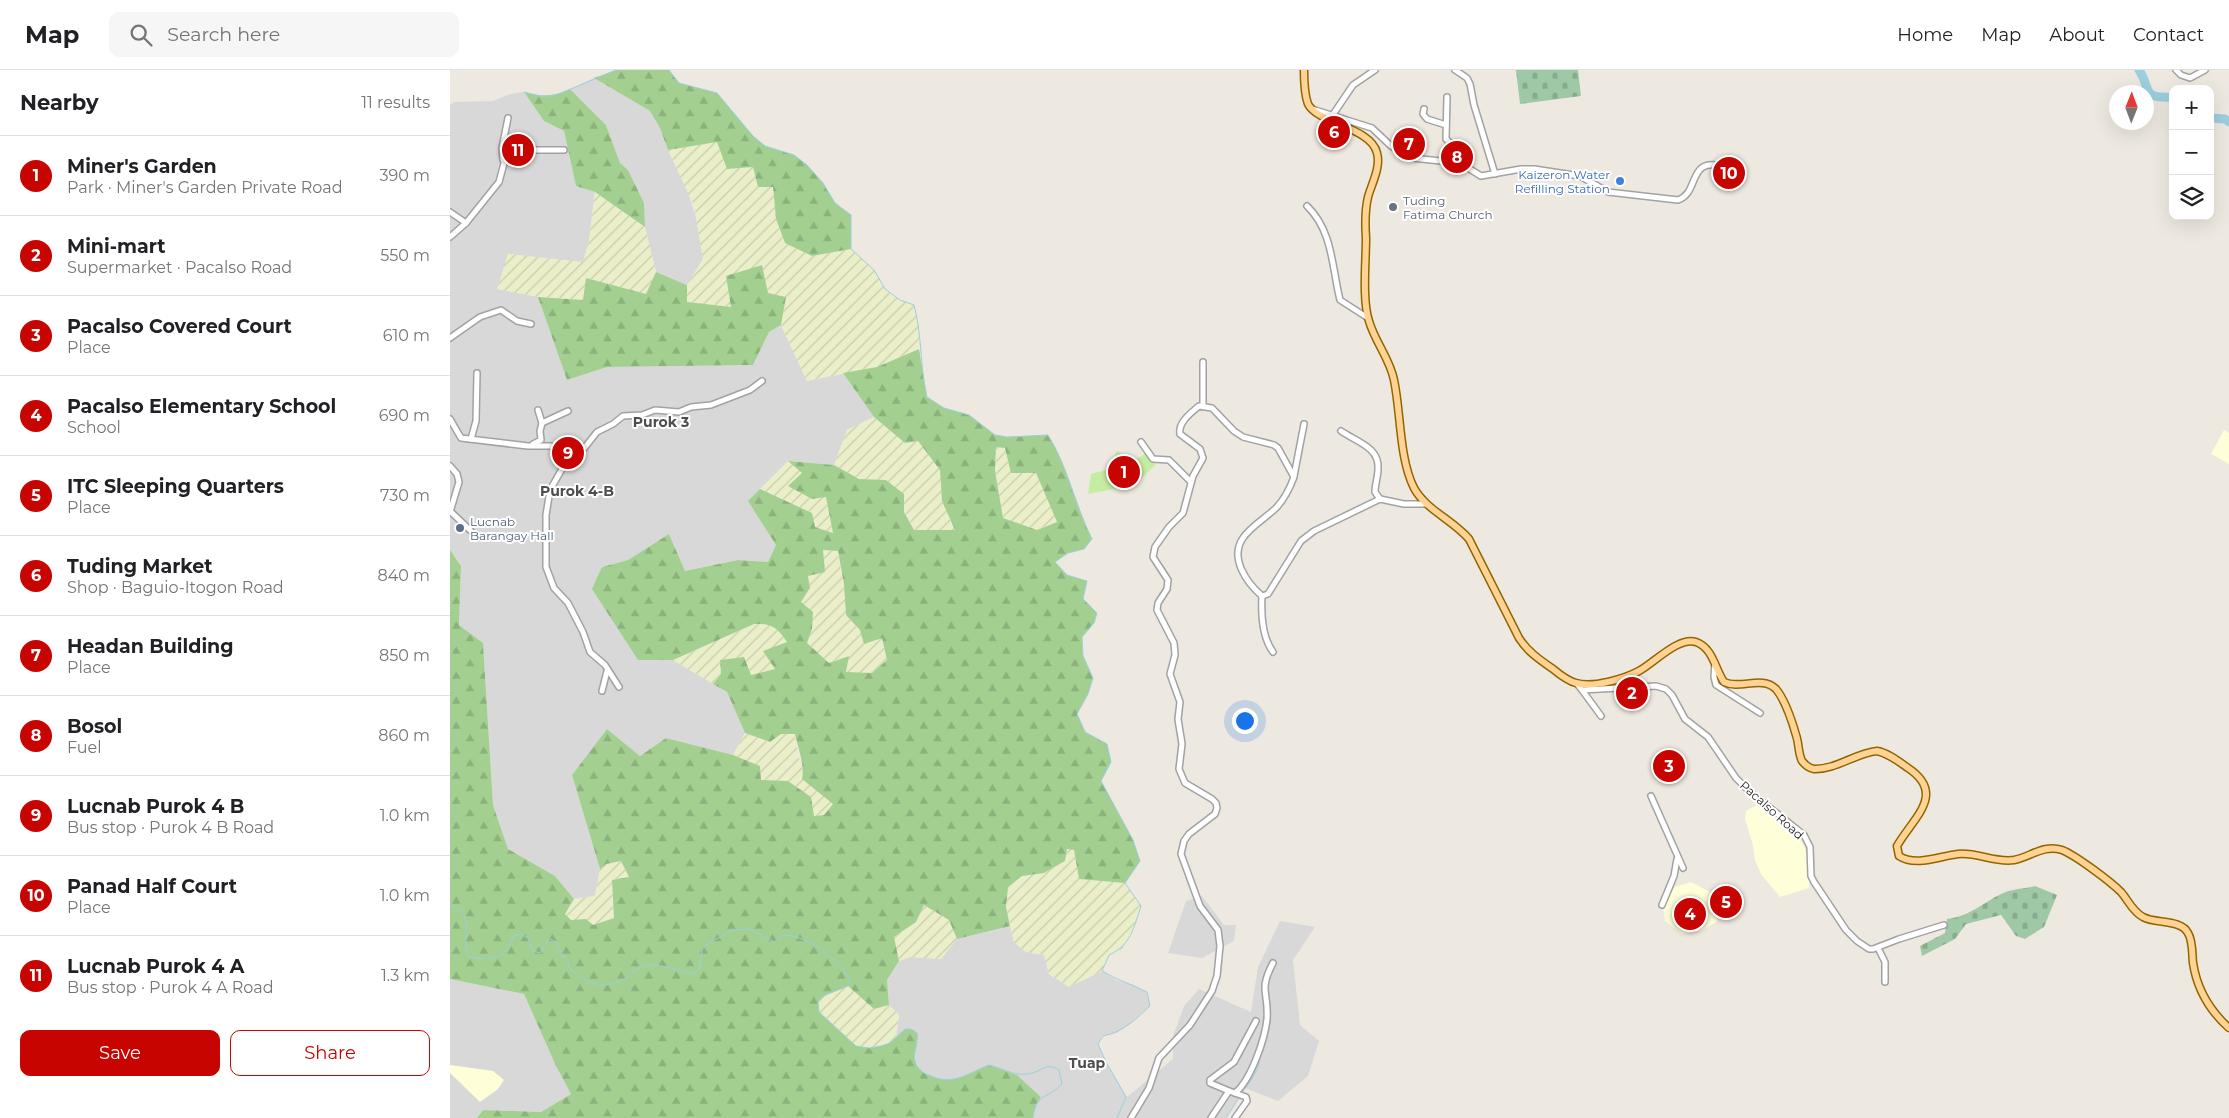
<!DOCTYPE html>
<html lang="en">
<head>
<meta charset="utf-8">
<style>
	:root { --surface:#fff; --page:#f6f6f6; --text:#202124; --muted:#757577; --line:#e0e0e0; --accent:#c70400 }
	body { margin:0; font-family:Montserrat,sans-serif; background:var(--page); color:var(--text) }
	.controls { position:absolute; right:15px; top:15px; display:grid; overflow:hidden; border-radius:10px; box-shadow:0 5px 20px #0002 }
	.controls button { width:45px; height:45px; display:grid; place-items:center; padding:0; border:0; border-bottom:1px solid var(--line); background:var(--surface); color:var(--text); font:25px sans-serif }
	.compass { position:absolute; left:1659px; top:15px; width:45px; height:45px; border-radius:50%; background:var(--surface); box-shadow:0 5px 20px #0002; rotate:1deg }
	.you { position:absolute; left:794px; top:650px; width:18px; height:18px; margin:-12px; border:4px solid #fff; border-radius:50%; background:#1a73e8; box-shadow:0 0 0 8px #1a73e833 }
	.badge { display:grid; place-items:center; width:32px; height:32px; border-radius:50%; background:var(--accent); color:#fff; font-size:16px; font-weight:700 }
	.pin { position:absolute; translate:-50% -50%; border:2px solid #fff; box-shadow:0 1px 5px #0006 }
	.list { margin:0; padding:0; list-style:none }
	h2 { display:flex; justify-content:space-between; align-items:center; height:65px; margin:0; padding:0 20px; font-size:21px }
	h2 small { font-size:16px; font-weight:400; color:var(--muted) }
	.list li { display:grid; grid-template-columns:32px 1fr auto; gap:15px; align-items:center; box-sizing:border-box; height:80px; padding:0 20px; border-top:1px solid var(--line) }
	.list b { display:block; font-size:19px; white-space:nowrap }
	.list p { margin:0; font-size:16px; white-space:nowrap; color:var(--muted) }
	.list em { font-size:16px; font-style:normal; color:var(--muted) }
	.actions { display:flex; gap:10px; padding:15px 20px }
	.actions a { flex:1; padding:11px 0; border:1px solid var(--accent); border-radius:10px; text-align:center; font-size:18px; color:var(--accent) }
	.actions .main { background:var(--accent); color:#fff }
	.icon { flex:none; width:28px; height:28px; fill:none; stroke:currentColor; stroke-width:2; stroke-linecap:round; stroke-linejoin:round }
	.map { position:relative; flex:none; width:1779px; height:1048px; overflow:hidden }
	header { display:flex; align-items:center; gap:30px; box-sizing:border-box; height:70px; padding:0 25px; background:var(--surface); border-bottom:1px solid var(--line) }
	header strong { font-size:24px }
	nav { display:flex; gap:28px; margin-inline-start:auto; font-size:18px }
	.search { width:350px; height:45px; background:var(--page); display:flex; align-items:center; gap:12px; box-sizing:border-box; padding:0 18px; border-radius:10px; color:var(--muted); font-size:19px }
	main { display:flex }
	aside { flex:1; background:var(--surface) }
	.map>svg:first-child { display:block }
</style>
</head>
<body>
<header>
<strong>Map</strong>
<div class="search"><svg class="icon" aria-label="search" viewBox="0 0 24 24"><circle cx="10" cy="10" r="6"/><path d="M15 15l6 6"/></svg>Search here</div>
<nav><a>Home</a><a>Map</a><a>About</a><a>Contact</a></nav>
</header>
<main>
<aside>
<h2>Nearby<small>11 results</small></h2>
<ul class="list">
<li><span class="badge">1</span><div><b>Miner's Garden</b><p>Park · Miner's Garden Private Road</p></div><em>390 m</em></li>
<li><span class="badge">2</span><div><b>Mini-mart</b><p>Supermarket · Pacalso Road</p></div><em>550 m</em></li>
<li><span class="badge">3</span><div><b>Pacalso Covered Court</b><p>Place</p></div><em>610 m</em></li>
<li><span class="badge">4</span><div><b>Pacalso Elementary School</b><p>School</p></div><em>690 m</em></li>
<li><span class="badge">5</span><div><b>ITC Sleeping Quarters</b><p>Place</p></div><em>730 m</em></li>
<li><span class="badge">6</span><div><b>Tuding Market</b><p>Shop · Baguio-Itogon Road</p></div><em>840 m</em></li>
<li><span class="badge">7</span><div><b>Headan Building</b><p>Place</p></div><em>850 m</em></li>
<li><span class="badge">8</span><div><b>Bosol</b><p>Fuel</p></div><em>860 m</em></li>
<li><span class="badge">9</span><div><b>Lucnab Purok 4 B</b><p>Bus stop · Purok 4 B Road</p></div><em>1.0 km</em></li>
<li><span class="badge">10</span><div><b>Panad Half Court</b><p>Place</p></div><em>1.0 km</em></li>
<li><span class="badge">11</span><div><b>Lucnab Purok 4 A</b><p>Bus stop · Purok 4 A Road</p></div><em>1.3 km</em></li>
</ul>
<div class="actions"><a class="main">Save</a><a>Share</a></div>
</aside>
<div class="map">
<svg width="1779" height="1048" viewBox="0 0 1779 1048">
	<defs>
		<pattern id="farmland-furrows" width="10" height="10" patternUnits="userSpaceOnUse" patternTransform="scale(1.25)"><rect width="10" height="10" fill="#ebefc9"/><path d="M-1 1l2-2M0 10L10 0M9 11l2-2" fill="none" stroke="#c9ccac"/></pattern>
		<pattern id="forest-firs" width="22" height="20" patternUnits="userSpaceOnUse" patternTransform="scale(1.25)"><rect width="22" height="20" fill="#a3d091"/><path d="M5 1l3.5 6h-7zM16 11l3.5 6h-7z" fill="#8cb27c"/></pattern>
		<pattern id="cemetery-stones" width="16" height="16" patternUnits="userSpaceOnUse" patternTransform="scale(1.25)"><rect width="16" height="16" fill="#9fc8a6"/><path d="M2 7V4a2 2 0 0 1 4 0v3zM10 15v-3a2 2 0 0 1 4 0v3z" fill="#88ab8e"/></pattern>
	</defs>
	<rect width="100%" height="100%" fill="#eee9e0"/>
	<g fill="#d9d8d8">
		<polygon points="144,8 200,41 210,58 218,80 238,122 250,161 253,189 237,215 206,202 195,157 194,133 178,100 170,93 156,55 120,19"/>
		<polygon points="74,22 94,51 114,61 126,116 145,122 139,171 133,193 58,184 48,219 88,227 117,310 157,297 303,295 319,262 331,255 357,311 393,303 424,347 397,360 384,395 338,391 326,475 318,492 288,490 235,501 219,464 178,490 151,497 188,590 223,590 277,622 295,663 283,685 216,668 190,686 157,659 122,705 150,799 145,826 124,829 105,806 58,779 43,735 33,573 9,555 11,496 0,480 0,35 4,32 43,31 60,24"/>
		<polygon points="752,826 774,855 786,855 784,871 752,888 718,883 736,831"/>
		<polygon points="830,851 865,857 843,890 850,955 869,971 858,1006 828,1031 795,1018 776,1048 583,1048 586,1035 591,1027 567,1005 560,1002 529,999 523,1004 504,1010 483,1008 470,999 466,993 466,979 468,969 455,959 446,967 449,945 439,935 437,910 449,891 460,887 491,889 507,869 560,856 564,872 576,882 594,885 599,904 619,917 652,901 666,910 681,914 697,922 700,936 680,954 666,963 653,966 648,974 656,992 677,1027 723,989 723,966 734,936 749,919 801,942 808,897"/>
		<polygon points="0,909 74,924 106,996 121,1024 91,1042 33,1040 27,1048 0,1048"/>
	</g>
	<g fill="#feffd8">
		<polygon points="1774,360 1779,363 1779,394 1761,384"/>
		<polygon points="1311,733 1345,762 1354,776 1359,790 1359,818 1330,827 1311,804 1305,790 1303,775 1295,749 1296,741"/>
		<polygon points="1241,812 1260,822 1266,838 1268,851 1251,861 1232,864 1215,851 1213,835 1225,817"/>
		<polygon points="0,995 43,1001 54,1010 48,1019 30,1032 0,1003"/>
	</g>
	<g fill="url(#farmland-furrows)">
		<polygon points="267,72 303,97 323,117 326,149 362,186 401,179 424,200 435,220 450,230 464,235 469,254 469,279 427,297 357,311 331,255 336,227 281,237 236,232 237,215 253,189 244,136 218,80"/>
		<polygon points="145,122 195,157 206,202 196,225 137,208 134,230 88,227 47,219 58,184 133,192 139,171"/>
		<polygon points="424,347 455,373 468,371 479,384 491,400 492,431 505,460 465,460 436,410 409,409 384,395 397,360"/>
		<polygon points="546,377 555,378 586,403 607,451 587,460 553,448 545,401"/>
		<polygon points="338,391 353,403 339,416 376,426 383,463 365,457 362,443 310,419"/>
		<polygon points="373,480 387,481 394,514 396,545 410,560 432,568 437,590 422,603 395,603 398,586 379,593 357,573 362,559 351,532 360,518 358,505"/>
		<polygon points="317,553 330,562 337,572 326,599 300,605 270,590 271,604 263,614 223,590 304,554"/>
		<polygon points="295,663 320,672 331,664 345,664 349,688 354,700 369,721 383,734 374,745 363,746 361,727 338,711 310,710 283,685"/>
		<polygon points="617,779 624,780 629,809 675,813 691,836 683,859 672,879 659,885 652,901 619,917 599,904 594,885 576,882 564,872 556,837 558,817 572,806 594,803 615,791"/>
		<polygon points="171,791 179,808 162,810 164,848 143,855 136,849 121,850 114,844 124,829 145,826 150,799 155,794"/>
		<polygon points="474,835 499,850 507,869 491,889 460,887 449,891 444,867 466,852"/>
		<polygon points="398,916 424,939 439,935 449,945 446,967 440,973 419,978 406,976 369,942 368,932 373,926"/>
	</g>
	<g fill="url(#forest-firs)" fill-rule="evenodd">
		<polygon points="166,0 219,0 229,13 267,23 303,66 315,76 344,85 357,95 373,113 385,133 401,145 401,179 362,186 335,173 326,149 323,117 308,117 303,97 277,99 267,72 218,80 210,58 200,41 144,8"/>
		<path d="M120,19L156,55L170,93L178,100L194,133L195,157L145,122L126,116L114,61L94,51L74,22C93,27 101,27 120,19Z"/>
		<polygon points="312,195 318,223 336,227 331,255 319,262 303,295 157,297 117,310 88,227 133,230 136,208 196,224 206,202 237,215 237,232 281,237 276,206"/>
		<path d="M469,279L477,327L494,338L519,345L545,365L557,367L598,365C618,397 625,435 642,469L634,479L618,483L605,492L617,505L637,511L633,528L647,543L644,553L632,567L633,586L643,608L638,624L627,644L635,662L657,674L661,692L651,711L683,770L690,791L675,813L629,809L624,780L617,779L615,791L594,803L572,806L558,817L556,837L560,856L507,869L499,850L474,835L466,852L444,867L449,891L437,910L439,935L424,939L398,916L373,926L368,932L369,942L406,976L419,978L431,976L440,973L455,959H461L467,963C469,973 462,984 466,994C469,1000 475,1004 481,1006C504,1016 518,1003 539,995L567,1005L591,1027L586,1035L583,1048H27L33,1040L91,1042L121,1024L106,996L74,924L0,909V480L11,496L9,555L33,573L43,735L58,779L105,806L124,829L115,844L121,850L136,849L143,855L164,848L162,810L179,807L171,791L156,794L150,799L122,705L157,659L190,686L216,668L283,685L310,696L311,710L338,711L361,727L364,746L374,745L383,734L352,709C355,695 348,678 345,664H331L320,672L295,663L277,622L263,614L271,604L270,590L294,587L301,605L325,599L313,581L337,572C328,558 321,553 304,554L223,590H188L142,519L152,497L178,490L219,464L235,501L288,490L318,492L326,475L298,431L310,419L362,443L365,457L383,463L376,427L362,429L338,416L352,403L338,391L384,395L409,409L436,410L454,424V442L464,460H505L492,431L490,400L468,371L455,373L424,347L393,303L427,297ZM546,377L555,378L561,403H586L607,452L587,460L553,448L545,401ZM373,480L388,481L394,514L396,545L410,560L414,574L432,568L437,590L422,603L396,602L399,586L379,593L357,573L362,559L363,542L351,532L360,518L358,506L375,502Z"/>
	</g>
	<g fill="url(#cemetery-stones)">
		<polygon points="1066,0 1128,0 1131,26 1070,34"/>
		<path d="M1585,816L1607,825L1594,857L1575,869L1566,866L1551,845L1516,854L1505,869L1472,886L1470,876L1495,863L1497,849C1520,846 1531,834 1551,824C1560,819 1574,819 1585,816Z"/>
	</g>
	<polygon fill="#c5eda1" points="667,381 685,390 696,383 706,394 685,415 638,424 641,404 659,399"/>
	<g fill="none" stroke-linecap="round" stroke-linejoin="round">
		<g stroke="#9ccfdf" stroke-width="1">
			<path d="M219,0L229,13L267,23L303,66L315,76L344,85L357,95L373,113L385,133L401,145V179L424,200L435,219L450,230L464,235C472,265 470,297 477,327L494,338L519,345L545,365L557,367L598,365C618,397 625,435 642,469L634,479L618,483L605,492L617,505L637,511L633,529L647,543L644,553L632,567L633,586L643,608L638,624L627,644L635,662L657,674L661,692L651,711L683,770L690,791L675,813L691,836C684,857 681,875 659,885L652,901C666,910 682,914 697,922L700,936C685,950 673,962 653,966L648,974L656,992L676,1027L667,1048"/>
			<polyline points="74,22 90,26 104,26 166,0"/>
			<path d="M0,836C28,842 9,871 19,887C40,890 57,890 63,866L71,864L78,868L83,881L90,883L99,869L106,872C111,883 111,883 119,893L118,896C135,913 153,922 176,908C181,905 185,898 191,897C209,891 225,901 243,904L250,898L252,880L256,875L282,860L300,859L324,872L334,865C359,866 389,889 400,910L398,916L373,926L368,932L369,942L406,976L419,978L431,976L440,973L455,959H461L467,963C469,973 462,984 466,994C469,1000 475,1004 481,1006C504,1016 518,1003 539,995C552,998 564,1006 577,1004C591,1003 596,991 609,1000L612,1014C599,1029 586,1022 583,1048"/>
			<polyline points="818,959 821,951"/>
			<path d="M791,1024C798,1015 812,997 809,986"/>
			<polyline points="776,1048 789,1028"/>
		</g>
		<g stroke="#9ccfdf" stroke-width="9">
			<path d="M1689,0C1702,19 1690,29 1723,27"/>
			<polyline points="1760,48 1775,49 1779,52"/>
		</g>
		<g stroke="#a2a2a2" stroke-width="8">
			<g id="minor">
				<polyline points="1005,0 1017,8 1020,14 1024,35 1045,104"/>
				<polyline points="1726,0 1731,5 1740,8 1755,0"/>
				<path d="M997,27L996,69C1004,78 1015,78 1010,93"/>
				<path d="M862,39L922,58L941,76L962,88L1010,93L1031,106L1071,99H1084L1130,106L1158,122L1228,130C1251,122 1236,85 1276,97"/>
				<polyline points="974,39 973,44 977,49 996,55"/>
				<polyline points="882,46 903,15 925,0"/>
				<polyline points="53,90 52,78 58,48"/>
				<path d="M857,136C883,161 882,198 890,230L918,248"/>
				<polyline points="0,142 16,153"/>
				<polyline points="0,167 16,153 49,112 56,86 68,80 114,80"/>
				<polyline points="0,268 30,247 51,240 67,251 81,254"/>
				<polyline points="753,292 753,336"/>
				<polyline points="88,340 92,353"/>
				<polyline points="0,349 11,368 78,376 101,376 124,384 132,381 147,362 163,354 173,346 192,345 205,340 229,342 241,337 261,335 300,320 312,311"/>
				<path d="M891,361C905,371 930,377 928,399C928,407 925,414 925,422L930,429"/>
				<polyline points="21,369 26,351 27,303"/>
				<polyline points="691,372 703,389 719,390 741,412"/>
				<polyline points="83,374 91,370 90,361 92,353 118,341"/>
				<polyline points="118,383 120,392 112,399 100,420 96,445 96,497 104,518 118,533 133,562 140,582 155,595 169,617"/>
				<polyline points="0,396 7,404 9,412 0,442"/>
				<polyline points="844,406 854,354"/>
				<polyline points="0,441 21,461"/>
				<path d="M812,526C811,544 812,567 823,582"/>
				<polyline points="1265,593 1264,607 1266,615 1310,643"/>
				<polyline points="1127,614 1132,620 1206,616 1216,619 1222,625 1235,649 1258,667 1286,708 1299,721 1354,765 1360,777 1361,806 1364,812 1396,860 1407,871 1419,879 1423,879 1449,869 1494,855"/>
				<polyline points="1132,620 1151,646"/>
				<polyline points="152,621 157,601"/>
				<polyline points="1201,726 1233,798"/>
				<polyline points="1212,835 1224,806 1227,789"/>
				<polyline points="1428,878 1435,892 1435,912"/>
				<polyline points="779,1021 760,1013 760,1010 784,992 806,951"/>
				<path d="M785,1023C801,1010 815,969 817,949C819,922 808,921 823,893"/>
				<path d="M681,1048L699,1018L709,988L740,955L762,921L767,906L770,876L768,860L750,836L731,784L734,771L739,764L765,744L767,738L766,733L762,729L735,713L729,699L732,674L728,649L730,632L720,604L725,585L724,573L707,540L708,533L717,519L718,510L703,487L705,477L719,457L733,443L743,406L753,388L750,379L730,364C728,352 741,343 749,336L762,338L784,361L793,367L824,375L828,378L844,407C840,418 835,428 827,437C816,448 801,456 793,468C779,488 797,513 812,526L818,524L851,471L864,461L930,429L954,434H977"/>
				<polyline points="761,1048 779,1021 796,1027 797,1031 785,1048"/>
			</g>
		</g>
		<g stroke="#936500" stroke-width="9">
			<path id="major" d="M854,0C854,11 854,23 858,34C868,54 921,57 927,83C931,97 922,113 918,127C915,140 915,154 916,168C916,191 912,230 919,251C925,272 940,289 944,310C951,343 949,388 964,418C976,440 1003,450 1019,469L1069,568C1078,582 1090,590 1103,599C1109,604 1118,611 1126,613C1143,618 1174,609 1189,601C1204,593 1229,566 1246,572C1263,578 1265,599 1274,612C1290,620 1312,605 1326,619C1335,630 1342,651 1346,665C1349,673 1348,683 1352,691C1355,695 1359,698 1364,699C1385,700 1406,683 1427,681C1438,683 1448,691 1458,698C1497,724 1463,748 1447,776L1449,786C1466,797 1490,786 1508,784C1527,782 1545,793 1564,790C1580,787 1594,774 1612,780C1625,785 1660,811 1671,822C1678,830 1683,842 1693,847C1705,854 1731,849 1738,863C1743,871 1742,884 1743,893C1747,919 1759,940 1779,958"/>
		</g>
		<use href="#minor" stroke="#fff" stroke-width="5"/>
		<use href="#major" stroke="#ffd394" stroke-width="6"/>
	</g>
	<circle fill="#3f7fe0" stroke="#fff" stroke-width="2" cx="1170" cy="111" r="5"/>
	<circle fill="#6b7280" stroke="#fff" stroke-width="2" cx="943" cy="137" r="5"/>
	<circle fill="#5c6f8a" stroke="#fff" stroke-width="2" cx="10" cy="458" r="5"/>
	<g text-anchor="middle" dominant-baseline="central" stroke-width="4" stroke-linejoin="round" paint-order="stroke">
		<g font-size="12" fill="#366cbe" stroke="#fff" text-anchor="end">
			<text x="1160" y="104">Kaizeron Water<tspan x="1160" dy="14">Refilling Station</tspan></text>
		</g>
		<g font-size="12" fill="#5b616d" stroke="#fff" text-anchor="start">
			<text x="953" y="130">Tuding<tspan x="953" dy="14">Fatima Church</tspan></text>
		</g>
		<g font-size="12" fill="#4e5e75" stroke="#fff" text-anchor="start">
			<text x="20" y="451">Lucnab<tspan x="20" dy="14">Barangay Hall</tspan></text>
		</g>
		<g font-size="12" fill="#1b1b1b" stroke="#fff">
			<text transform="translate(1322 740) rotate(42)">Pacalso Road</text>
		</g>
		<g font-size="14" font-weight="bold" fill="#4e4e4e" stroke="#fff">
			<text x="211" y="352">Purok 3</text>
			<text x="127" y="421">Purok 4-B</text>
			<text x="637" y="993">Tuap</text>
		</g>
	</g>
</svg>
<div class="controls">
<button>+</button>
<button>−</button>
<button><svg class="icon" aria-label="layers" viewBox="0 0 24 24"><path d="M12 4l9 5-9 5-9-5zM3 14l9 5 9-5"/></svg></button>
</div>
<svg class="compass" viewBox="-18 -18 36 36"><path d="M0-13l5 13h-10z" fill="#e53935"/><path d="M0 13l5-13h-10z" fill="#757577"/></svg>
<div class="you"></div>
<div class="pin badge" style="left:674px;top:402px">1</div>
<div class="pin badge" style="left:1182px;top:623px">2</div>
<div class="pin badge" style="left:1219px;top:696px">3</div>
<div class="pin badge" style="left:1240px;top:844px">4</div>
<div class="pin badge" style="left:1276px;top:832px">5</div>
<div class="pin badge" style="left:884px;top:62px">6</div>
<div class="pin badge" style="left:959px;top:74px">7</div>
<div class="pin badge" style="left:1007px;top:87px">8</div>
<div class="pin badge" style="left:118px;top:383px">9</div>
<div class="pin badge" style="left:1279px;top:103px">10</div>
<div class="pin badge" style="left:68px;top:80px">11</div>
</div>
</main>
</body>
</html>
